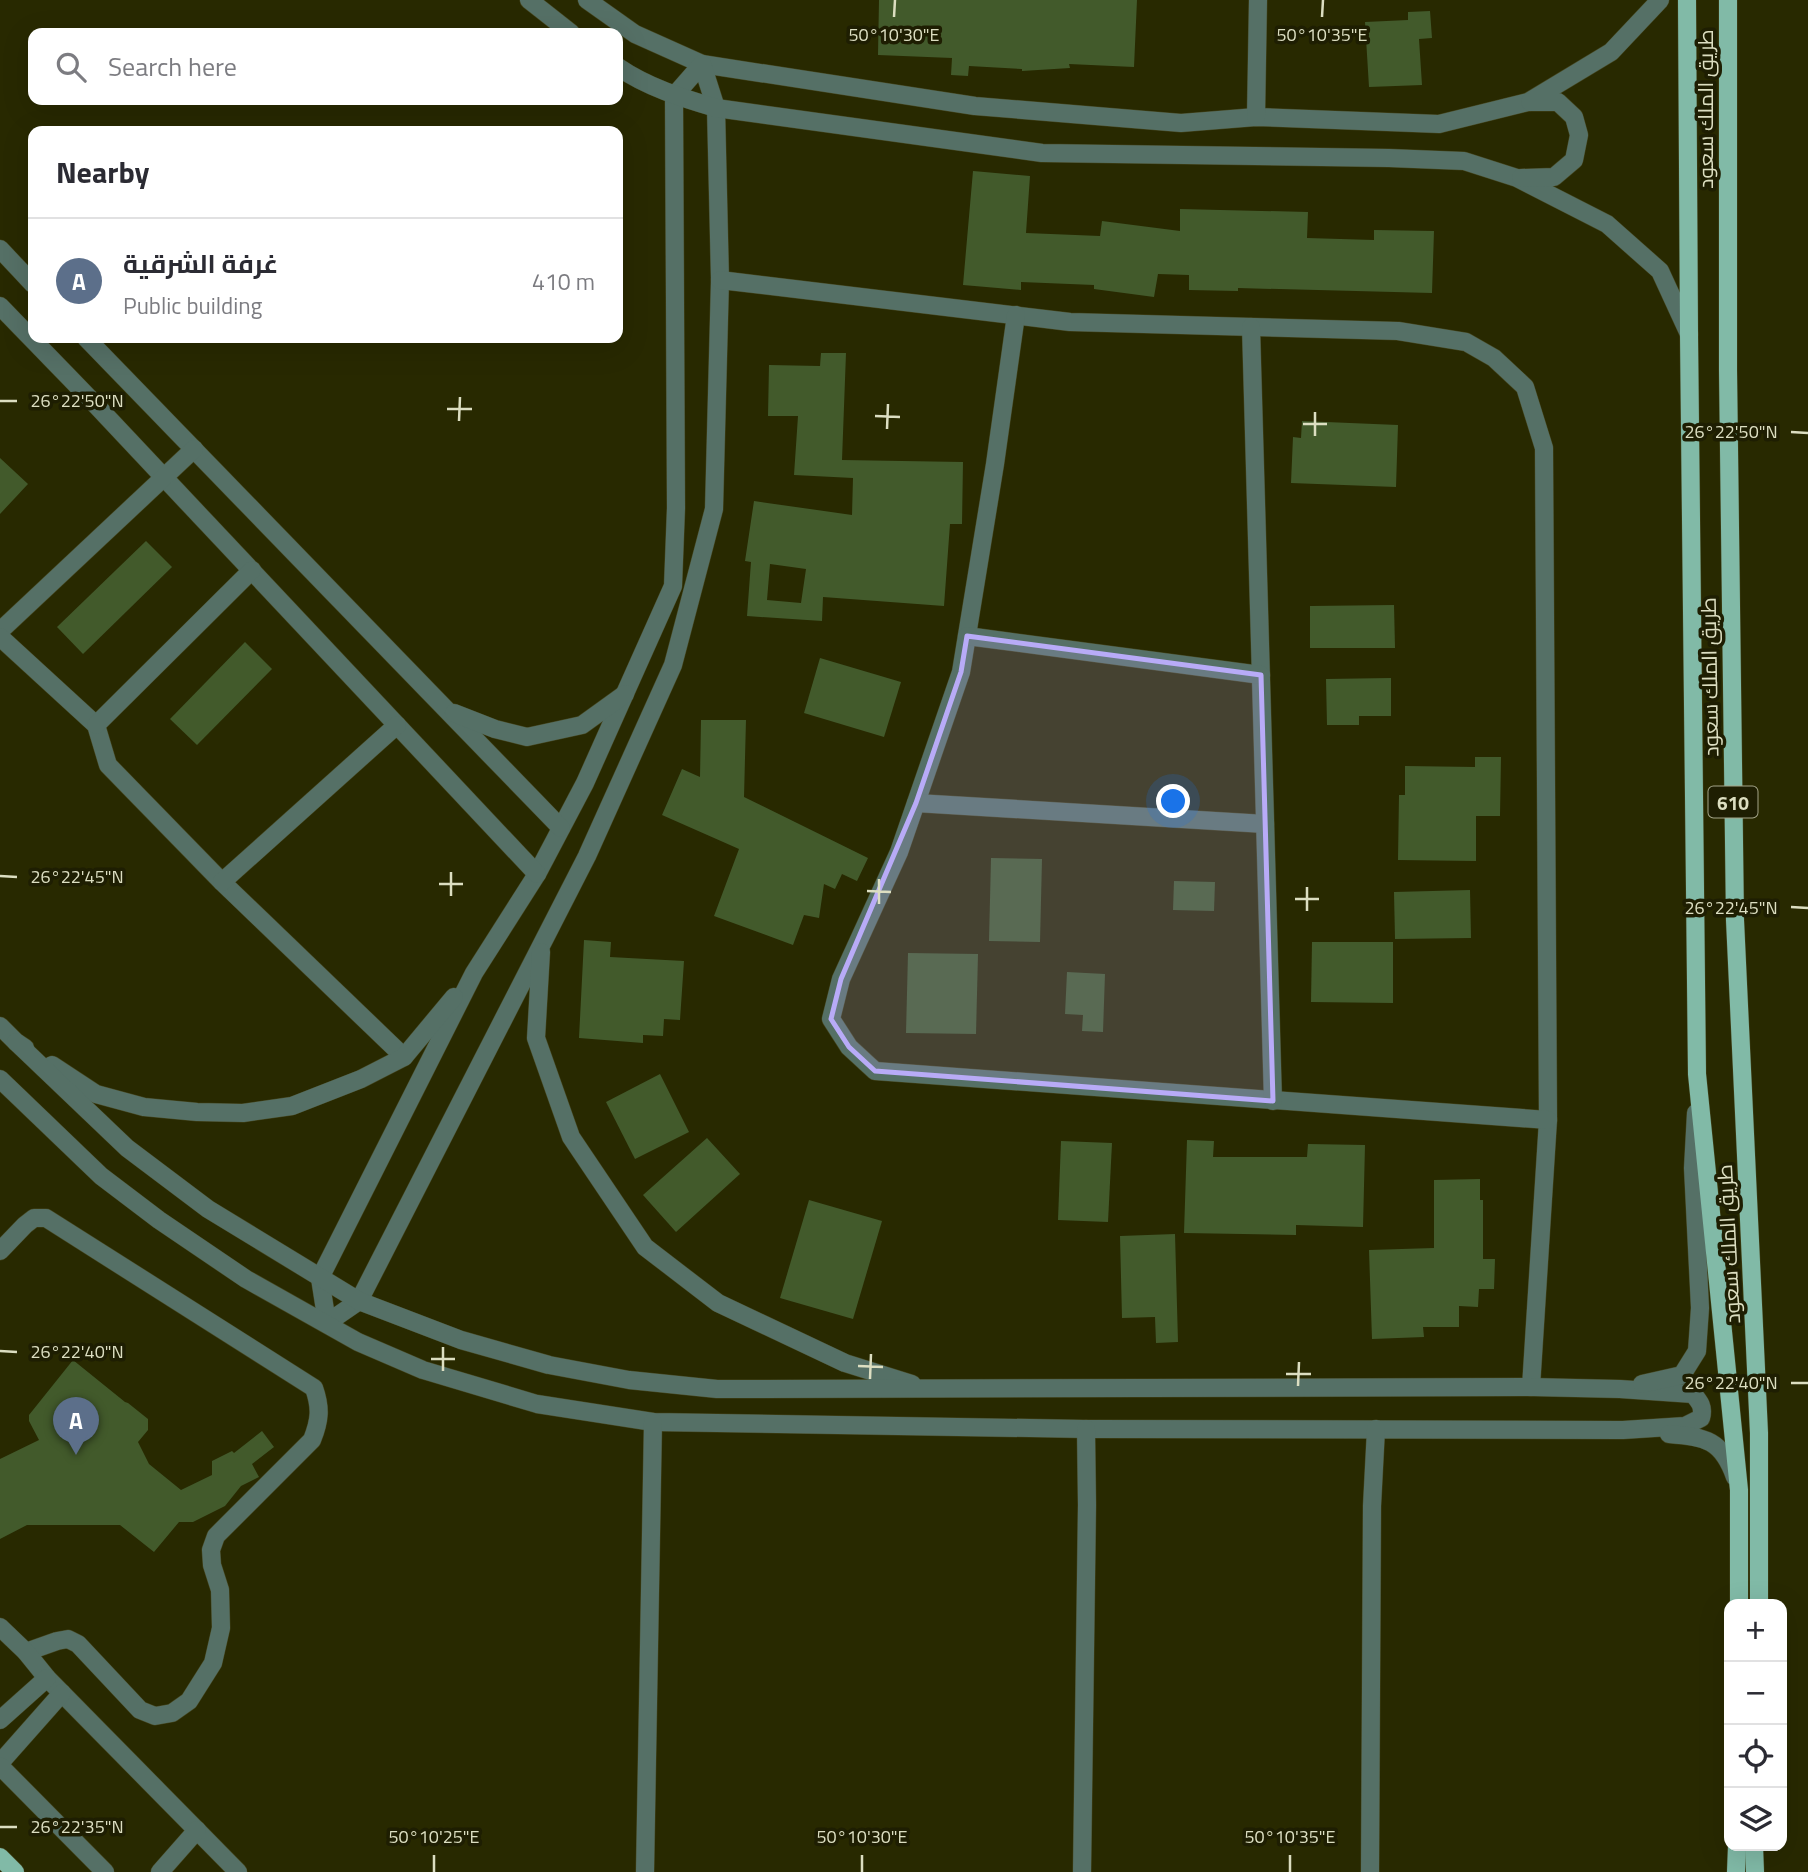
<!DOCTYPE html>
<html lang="en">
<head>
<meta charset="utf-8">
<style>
	:root { --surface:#fff; --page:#f7f7f7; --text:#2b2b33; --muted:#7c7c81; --line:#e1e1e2; --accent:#111827 }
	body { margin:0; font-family:"Titillium Web",Cairo,sans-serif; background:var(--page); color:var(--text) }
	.controls { position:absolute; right:21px; bottom:21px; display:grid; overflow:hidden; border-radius:14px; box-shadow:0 7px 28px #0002 }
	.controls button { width:63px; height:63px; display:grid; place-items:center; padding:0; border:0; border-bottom:2px solid var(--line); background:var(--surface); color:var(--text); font:35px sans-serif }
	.you { position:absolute; left:1174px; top:802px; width:24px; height:24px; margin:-18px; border:5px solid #fff; border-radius:50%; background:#1a73e8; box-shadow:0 0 0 10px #1a73e833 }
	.badge { display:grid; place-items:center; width:46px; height:46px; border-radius:50%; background:var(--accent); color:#fff; font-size:23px; font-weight:700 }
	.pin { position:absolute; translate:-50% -58px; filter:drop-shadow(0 2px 4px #0008) }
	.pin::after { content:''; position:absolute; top:37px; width:24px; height:21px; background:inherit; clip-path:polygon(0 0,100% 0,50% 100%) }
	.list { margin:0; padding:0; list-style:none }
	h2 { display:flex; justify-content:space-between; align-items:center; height:91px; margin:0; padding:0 28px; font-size:30px }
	h2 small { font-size:23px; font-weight:400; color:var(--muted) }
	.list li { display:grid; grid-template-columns:46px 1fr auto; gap:21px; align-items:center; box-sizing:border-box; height:126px; padding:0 28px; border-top:2px solid var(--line) }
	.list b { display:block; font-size:26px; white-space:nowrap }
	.list p { margin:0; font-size:23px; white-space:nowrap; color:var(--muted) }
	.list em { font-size:23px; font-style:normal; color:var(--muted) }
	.icon { flex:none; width:38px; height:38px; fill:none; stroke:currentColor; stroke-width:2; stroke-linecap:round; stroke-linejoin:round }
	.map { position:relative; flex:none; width:1808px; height:1872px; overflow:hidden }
	.search { position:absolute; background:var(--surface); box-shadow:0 7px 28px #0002; left:28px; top:28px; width:595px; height:77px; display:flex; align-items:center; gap:18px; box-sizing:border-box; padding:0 24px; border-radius:14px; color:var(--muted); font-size:26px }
	.panel { position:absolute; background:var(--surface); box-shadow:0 7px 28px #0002; left:28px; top:126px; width:595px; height:217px; border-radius:14px }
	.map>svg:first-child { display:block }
</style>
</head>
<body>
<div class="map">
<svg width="1808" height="1872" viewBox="0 0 1808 1872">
	<rect width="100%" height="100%" fill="#282900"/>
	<g fill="#425a2b" fill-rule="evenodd">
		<polygon points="879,0 1137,0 1134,67 1069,64 1070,68 1022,71 1022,69 969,66 968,76 951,75 952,58 878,55"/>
		<polygon points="1430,11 1432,38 1419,39 1422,85 1369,87 1365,22 1408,20 1408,12"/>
		<polygon points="973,171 1030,176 1026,233 1100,236 1102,221 1180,231 1180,209 1308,212 1307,238 1374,240 1374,230 1434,231 1432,293 1238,288 1238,291 1189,290 1189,275 1158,274 1154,297 1094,289 1094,285 1021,282 1021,290 963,285"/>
		<path d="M821,353H846L842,460L963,462L962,524H950L944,606L823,597L822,621L747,616L751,562L745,561L754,501L852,515L853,478L794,475L798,416H768L769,365L820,366ZM770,564L806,569L801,603L767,600Z"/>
		<polygon points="1302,421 1398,425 1396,487 1291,483 1293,437 1301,438"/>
		<polygon points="0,458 28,484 0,514"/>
		<polygon points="146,541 172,567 83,654 57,627"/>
		<polygon points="1394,605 1395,648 1310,648 1310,606"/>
		<polygon points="245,642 272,669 197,745 170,719"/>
		<polygon points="820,658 901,682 884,737 804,713"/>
		<polygon points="1391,678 1391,716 1359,716 1359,725 1327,725 1326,679"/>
		<polygon points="701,720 746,720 744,797 868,858 857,881 842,874 835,889 824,884 819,918 804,915 793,945 714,916 739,849 662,815 682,769 700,777"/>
		<polygon points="1475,757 1501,757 1500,816 1476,816 1476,861 1398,860 1399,795 1405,795 1405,766 1475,767"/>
		<polygon points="991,858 1042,859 1040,942 989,941"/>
		<polygon points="1174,881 1215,882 1214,911 1173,910"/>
		<polygon points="1470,890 1471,938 1395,939 1394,892"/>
		<polygon points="584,940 611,942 610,957 684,961 680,1020 664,1019 663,1036 643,1035 643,1043 579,1038"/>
		<polygon points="1312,942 1393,942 1393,1003 1311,1002"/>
		<polygon points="908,953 978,954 976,1034 906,1033"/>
		<polygon points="1067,972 1105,974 1103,1032 1082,1031 1083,1015 1065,1014"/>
		<polygon points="660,1074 689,1132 635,1159 606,1102"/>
		<polygon points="707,1138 740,1174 676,1232 643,1195"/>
		<polygon points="1187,1140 1214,1141 1213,1157 1307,1157 1308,1144 1365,1145 1363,1227 1296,1225 1296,1235 1184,1233"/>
		<polygon points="1061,1141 1112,1143 1108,1222 1058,1220"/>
		<polygon points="1480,1179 1480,1200 1483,1200 1483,1259 1495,1259 1494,1289 1479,1289 1478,1307 1459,1306 1459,1327 1423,1327 1424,1337 1372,1339 1369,1250 1434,1248 1434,1180"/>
		<polygon points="809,1200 882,1221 853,1319 780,1298"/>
		<polygon points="1175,1234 1178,1342 1156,1343 1155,1317 1122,1318 1120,1236"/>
		<polygon points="73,1360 125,1402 128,1403 148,1419 148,1430 138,1442 149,1464 181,1490 212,1475 212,1461 232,1451 234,1453 262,1431 274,1447 252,1464 259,1477 241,1486 225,1506 193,1522 179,1522 154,1552 120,1525 27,1525 0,1539 0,1459 39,1440 29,1421 29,1415"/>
	</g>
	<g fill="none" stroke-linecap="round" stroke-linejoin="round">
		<g stroke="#45461f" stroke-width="19">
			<g id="minor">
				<polyline points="529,0 571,33"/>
				<polyline points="587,0 635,34 702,64 975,106 1181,123 1256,117 1439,124 1528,102 1611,52 1660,0"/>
				<polygon points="702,64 716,108 720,280 714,509 673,665 587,856 359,1301 327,1323 320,1278 474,973 537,874 585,783 673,586 676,508 674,96"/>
				<path d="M618,67C647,87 682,98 716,108L1042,153L1389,158L1464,161L1517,178L1607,224L1660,271L1689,334"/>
				<polyline points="1256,117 1258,0"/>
				<polyline points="1521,178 1554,177 1574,160 1579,135 1574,117 1558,102 1530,102"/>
				<polyline points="0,249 33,284"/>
				<polyline points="720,280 1070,322 1398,331 1466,342 1494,358 1525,387 1544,448 1548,1120 1531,1387"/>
				<polyline points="0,306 94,403 537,874"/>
				<polyline points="1016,315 995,464 961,672 899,852 841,979 831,1019 849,1047 875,1071 1548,1120"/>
				<polyline points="1251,327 1273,1101"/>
				<polyline points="86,338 561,828"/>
				<polyline points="0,631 194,449"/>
				<polyline points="967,636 1261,675"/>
				<polyline points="0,637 96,725 108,765 222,882 404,1057"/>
				<polyline points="454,713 495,729 527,737 582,725 625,694"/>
				<polyline points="96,725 252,570"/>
				<polyline points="916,803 1265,824"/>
				<polyline points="222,882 397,725"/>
				<polyline points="541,952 536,1038 571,1137 645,1247 718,1303 845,1363 912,1384"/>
				<polyline points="0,1026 16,1042 25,1048"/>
				<polyline points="52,1065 96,1094 144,1107 197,1112 243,1113 292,1106 361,1079 404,1057 454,997"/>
				<path d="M0,1079L101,1176L159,1220L246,1279L358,1342L423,1370L537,1404L653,1422L1086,1429L1623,1430L1685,1426L1701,1418C1704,1407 1700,1402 1693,1394L1620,1389L1531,1387L717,1389L629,1380L549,1365L461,1340L359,1301L208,1209L127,1148L16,1042"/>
				<path d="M0,1251L25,1225L34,1218H46L314,1388C321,1408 320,1420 312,1440L216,1536L211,1550L212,1565L220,1590L221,1628L213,1663L189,1701L172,1713L155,1716L140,1710L78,1644L68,1639L57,1641L26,1652"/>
				<polyline points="1642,1384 1682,1375 1697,1351 1700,1308 1693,1168 1696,1113"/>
				<path d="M1669,1434C1706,1437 1722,1440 1735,1477"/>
				<polyline points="0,1627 26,1652 47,1678 238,1872"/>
				<polyline points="0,1720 47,1678"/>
				<polyline points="0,1763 62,1693"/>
				<polyline points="0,1766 105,1872"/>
				<polyline points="160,1872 197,1830"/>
				<polyline points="645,1872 653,1422"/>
				<polyline points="1082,1872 1087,1505 1086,1429"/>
				<polyline points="1370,1872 1372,1506 1376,1429"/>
			</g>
		</g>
		<g stroke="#45461f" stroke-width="19">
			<g id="major">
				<polyline points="1687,0 1689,334 1697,1074 1739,1490 1739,1604"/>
				<polyline points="1728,0 1728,370 1735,920 1759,1433 1759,1604"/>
				<polyline points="1754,1846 1755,1872"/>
				<polyline points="0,1857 15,1872"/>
				<polyline points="1736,1872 1737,1846"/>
			</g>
		</g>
		<use href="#minor" stroke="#557066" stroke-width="18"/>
		<use href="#major" stroke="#81baa7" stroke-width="18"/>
	</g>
	<path fill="#b8abf7" fill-opacity="0.2" stroke="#b8abf7" stroke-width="5" stroke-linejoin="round" d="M967,636L1261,675L1273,1101L875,1071L849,1047L831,1019L841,979L916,803L961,672Z"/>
	<path fill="none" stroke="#dcdec1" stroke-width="2.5" d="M894,17L895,0M1322,17L1323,0M0,401H17M447,409H472M875,416L900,417M459,421L460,397M1303,424H1327M887,429L888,404M1791,432L1808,433M1315,436V412M0,876L17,877M439,884H463M867,891L891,892M451,896V872M1295,899H1319M879,904V879M1791,907L1808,908M1307,911V887M0,1351L17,1352M431,1359H455M858,1366L883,1367M443,1371V1347M1286,1374H1311M870,1379L871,1354M1791,1383H1808M1298,1386L1299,1362M0,1827H17M434,1872V1855M862,1872V1855M1290,1872V1855"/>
	<g text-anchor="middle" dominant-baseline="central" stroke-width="7" stroke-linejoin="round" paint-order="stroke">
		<rect fill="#1e1e02" stroke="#a3a488" stroke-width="2" x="1708.5" y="786.5" width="49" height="31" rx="5"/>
		<g font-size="19" font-weight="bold" fill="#dcdec1">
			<text x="1733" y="802">610</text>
		</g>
		<g font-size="21" fill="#dcdec1" stroke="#1e1e02">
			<text transform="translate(1705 109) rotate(-90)">طريق الملك سعود</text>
			<text transform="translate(1709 677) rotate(-91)">طريق الملك سعود</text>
			<text transform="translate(1728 1244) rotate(-93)">طريق الملك سعود</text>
		</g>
	</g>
	<g font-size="18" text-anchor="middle" fill="#dcdec1" stroke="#1e1e02" stroke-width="7" stroke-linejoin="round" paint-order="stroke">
		<text x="894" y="41">50°10'30"E</text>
		<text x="1322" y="41">50°10'35"E</text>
		<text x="77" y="407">26°22'50"N</text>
		<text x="1731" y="438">26°22'50"N</text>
		<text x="77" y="883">26°22'45"N</text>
		<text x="1731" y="914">26°22'45"N</text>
		<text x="77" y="1358">26°22'40"N</text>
		<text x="1731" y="1389">26°22'40"N</text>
		<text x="77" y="1833">26°22'35"N</text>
		<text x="434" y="1843">50°10'25"E</text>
		<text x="862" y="1843">50°10'30"E</text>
		<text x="1290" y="1843">50°10'35"E</text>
	</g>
</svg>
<div class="controls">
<button>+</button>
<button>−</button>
<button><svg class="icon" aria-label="locate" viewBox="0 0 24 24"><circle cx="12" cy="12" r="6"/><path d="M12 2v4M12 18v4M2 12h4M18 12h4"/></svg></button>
<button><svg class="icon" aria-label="layers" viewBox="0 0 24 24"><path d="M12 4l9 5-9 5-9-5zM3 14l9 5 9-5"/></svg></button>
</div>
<div class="you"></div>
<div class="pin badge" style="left:76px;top:1455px;background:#5c6f8a">A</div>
<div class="search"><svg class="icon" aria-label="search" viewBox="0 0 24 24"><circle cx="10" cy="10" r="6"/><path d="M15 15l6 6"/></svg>Search here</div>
<section class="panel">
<h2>Nearby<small></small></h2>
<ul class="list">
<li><span class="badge" style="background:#5c6f8a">A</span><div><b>غرفة الشرقية</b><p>Public building</p></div><em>410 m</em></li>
</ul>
</section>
</div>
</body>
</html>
